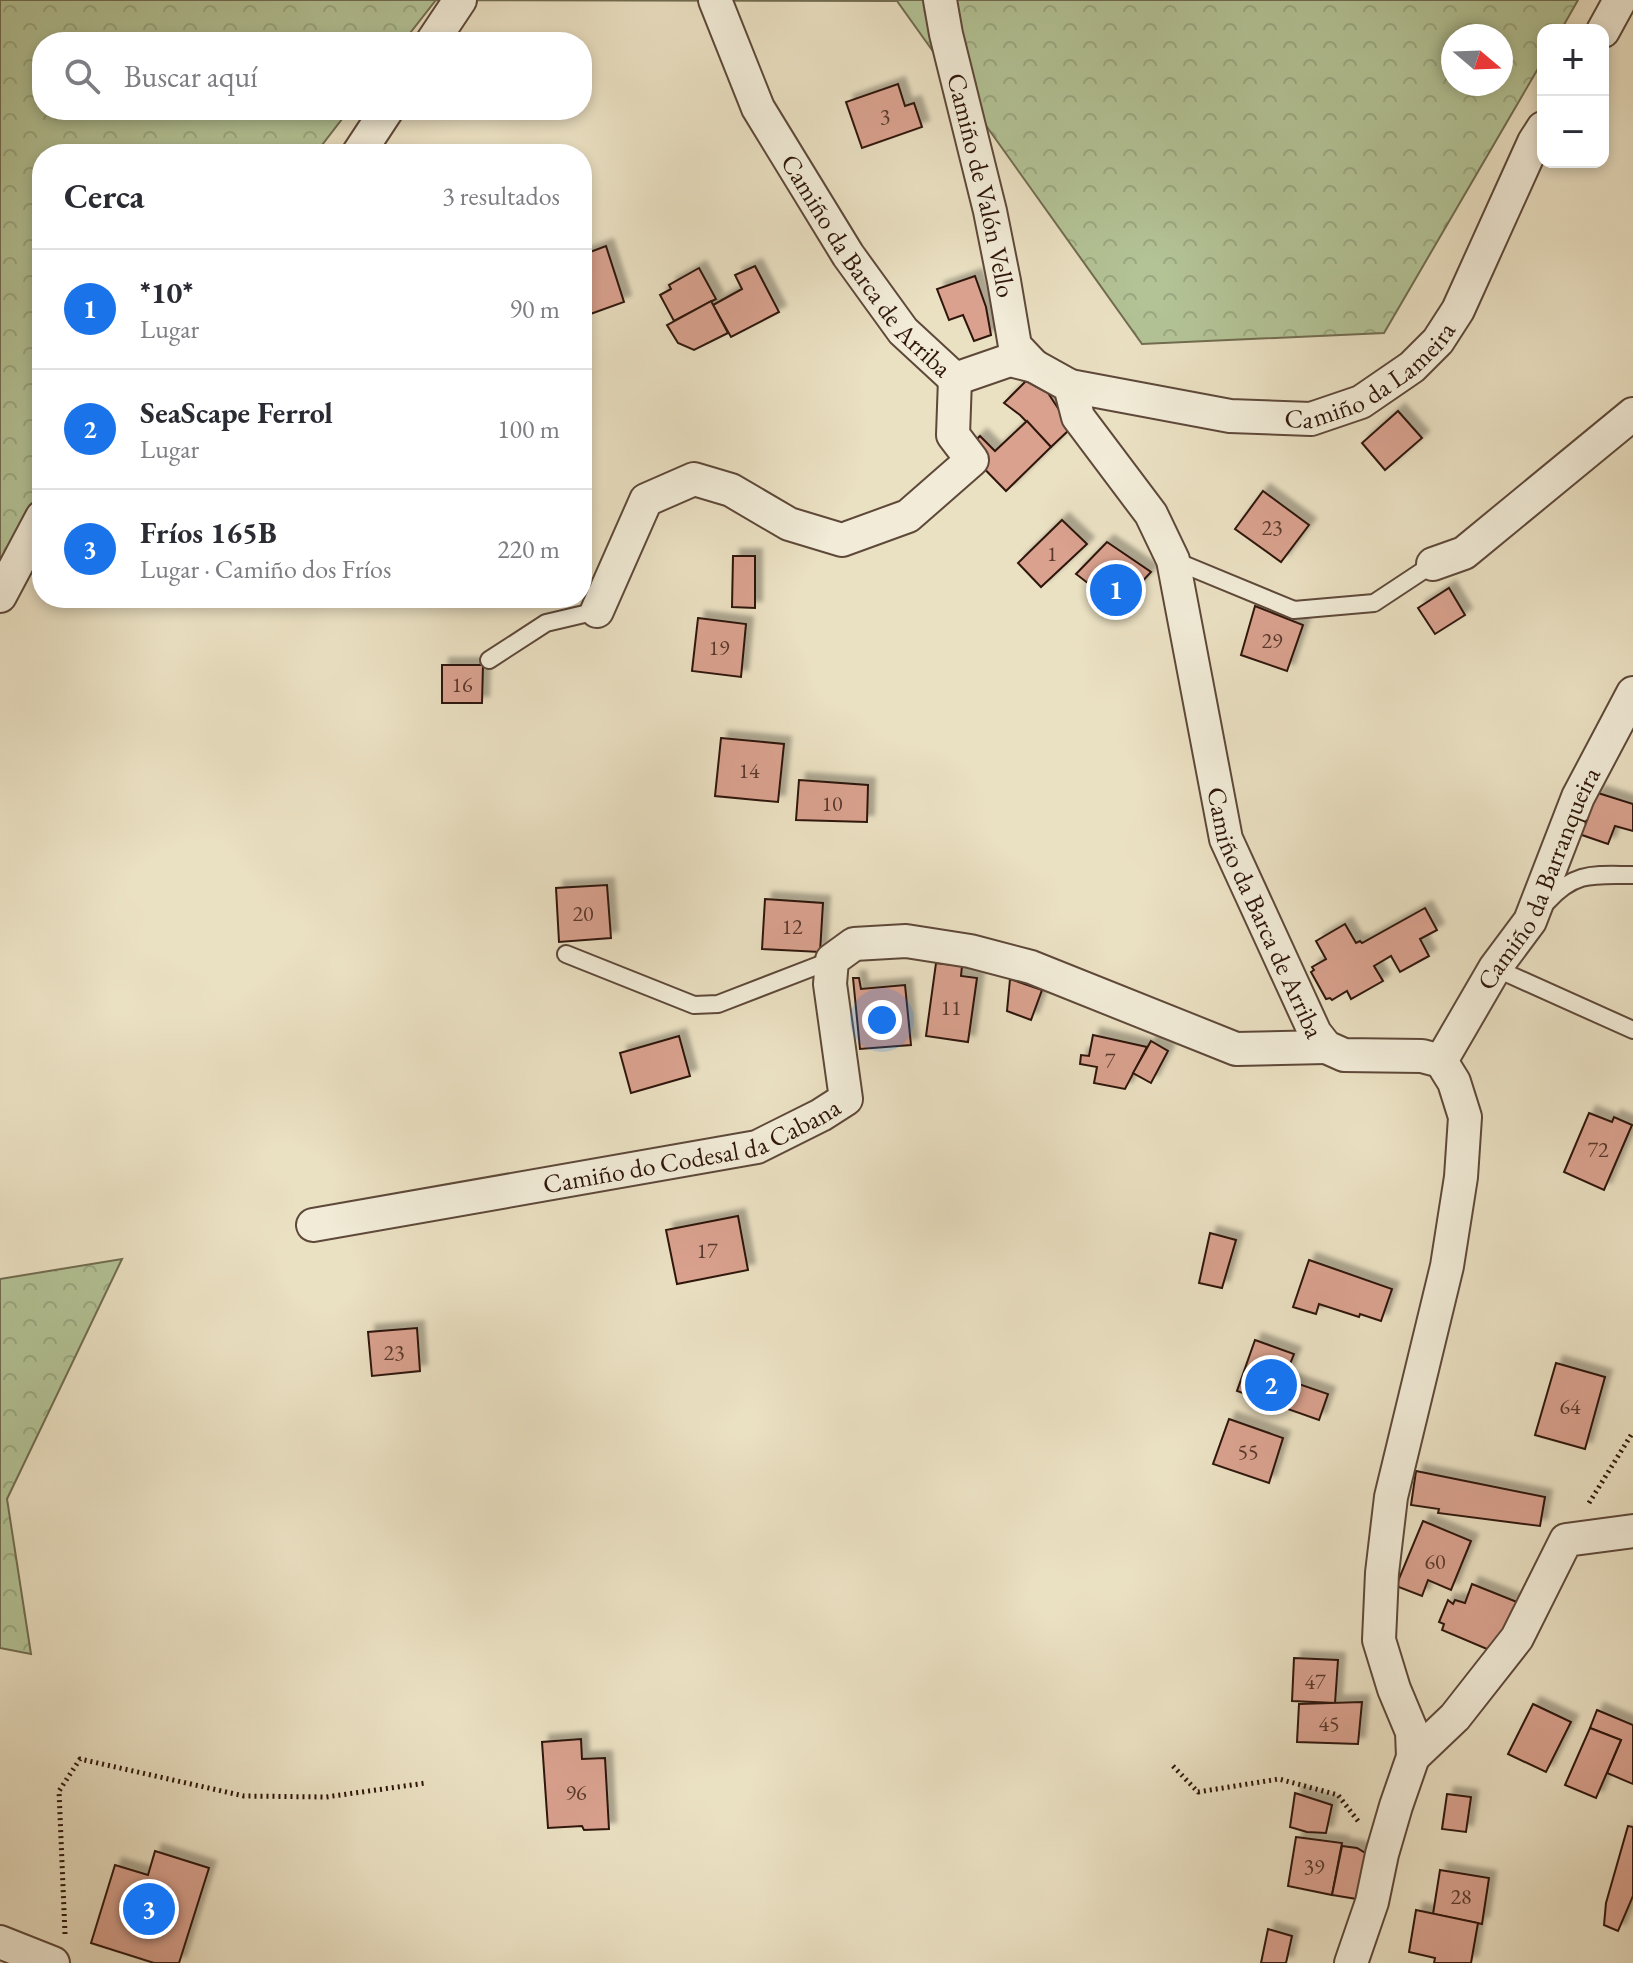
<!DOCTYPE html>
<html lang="es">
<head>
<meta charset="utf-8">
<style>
	:root { --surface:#fff; --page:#f2f2f3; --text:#2b2b33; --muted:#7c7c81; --line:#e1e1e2; --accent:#1a73e8 }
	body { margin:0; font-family:"EB Garamond",serif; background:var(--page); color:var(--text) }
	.controls { position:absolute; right:24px; top:24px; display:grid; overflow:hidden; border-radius:16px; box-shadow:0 4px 12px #0003 }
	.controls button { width:72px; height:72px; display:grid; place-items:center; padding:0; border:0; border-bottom:2px solid var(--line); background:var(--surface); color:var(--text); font:40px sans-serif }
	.compass { position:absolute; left:1441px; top:24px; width:72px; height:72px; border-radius:50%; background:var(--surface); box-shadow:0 4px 12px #0003; rotate:109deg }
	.you { position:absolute; left:882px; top:1020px; width:28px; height:28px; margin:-20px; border:6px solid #fff; border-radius:50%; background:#1a73e8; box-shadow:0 0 0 12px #1a73e833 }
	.badge { display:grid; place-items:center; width:52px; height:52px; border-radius:50%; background:var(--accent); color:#fff; font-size:26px; font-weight:700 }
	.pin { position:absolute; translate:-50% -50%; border:4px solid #fff; box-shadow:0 2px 8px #0006 }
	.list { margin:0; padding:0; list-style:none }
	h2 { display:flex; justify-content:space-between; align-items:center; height:104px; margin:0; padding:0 32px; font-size:34px }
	h2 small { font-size:26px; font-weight:400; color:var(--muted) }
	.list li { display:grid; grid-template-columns:52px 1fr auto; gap:24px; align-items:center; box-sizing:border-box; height:120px; padding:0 32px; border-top:2px solid var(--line) }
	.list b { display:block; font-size:30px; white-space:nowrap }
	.list p { margin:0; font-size:26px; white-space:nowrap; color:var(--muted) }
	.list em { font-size:26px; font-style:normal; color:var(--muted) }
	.icon { flex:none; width:44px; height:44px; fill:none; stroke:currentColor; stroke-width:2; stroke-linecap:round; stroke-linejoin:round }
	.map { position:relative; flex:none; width:1633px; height:1963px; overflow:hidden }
	.search { position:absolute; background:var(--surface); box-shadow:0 4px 12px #0003; left:32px; top:32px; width:560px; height:88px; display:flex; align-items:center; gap:20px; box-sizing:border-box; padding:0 28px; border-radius:32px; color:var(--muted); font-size:30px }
	.panel { position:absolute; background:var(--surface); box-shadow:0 4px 12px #0003; left:32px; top:144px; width:560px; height:464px; border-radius:32px }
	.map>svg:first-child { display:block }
</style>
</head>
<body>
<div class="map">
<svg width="1633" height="1963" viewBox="0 0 1633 1963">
	<defs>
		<pattern id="forest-crowns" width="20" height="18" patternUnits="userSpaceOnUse" patternTransform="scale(2)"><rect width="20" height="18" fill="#b3c396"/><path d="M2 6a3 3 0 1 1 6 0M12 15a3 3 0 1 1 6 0" fill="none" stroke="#9aa780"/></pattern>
		<filter id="shadow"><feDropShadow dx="7" dy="-7" stdDeviation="2" flood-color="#0004"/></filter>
	</defs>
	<rect width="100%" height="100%" fill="#eae0c2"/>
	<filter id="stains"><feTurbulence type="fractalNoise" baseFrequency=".0025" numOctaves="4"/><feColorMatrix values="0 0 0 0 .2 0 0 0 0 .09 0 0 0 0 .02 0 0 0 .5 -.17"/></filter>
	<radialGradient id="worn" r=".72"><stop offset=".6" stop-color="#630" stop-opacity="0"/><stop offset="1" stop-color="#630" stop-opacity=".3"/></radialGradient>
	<g fill="url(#forest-crowns)" stroke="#716c50" stroke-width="2" fill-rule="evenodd">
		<path d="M0,0H1578L1561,30H1543V60L1384,333L1142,344L897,1L436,0L403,42H42V110H349L315,154H42V545L0,607ZM1453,36H1501V84H1453Z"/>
		<polygon points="122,1259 7,1499 31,1654 0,1648 0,1279"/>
	</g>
	<g fill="#d9a18e" stroke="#2f160b" stroke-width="2" filter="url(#shadow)">
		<polygon points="898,84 905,106 914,103 922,127 862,148 846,102"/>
		<polygon points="606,246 624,302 582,317 582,255"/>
		<polygon points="755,266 779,312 731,337 713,305 742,289 735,275"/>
		<polygon points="699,268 716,299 674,321 660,295 671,289 669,285"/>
		<polygon points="975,276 986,307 991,335 974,341 963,315 949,320 937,289"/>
		<polygon points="711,301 728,333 694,350 678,343 667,325"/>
		<polygon points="1026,381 1048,393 1071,428 1051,447 1020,415 1004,403"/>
		<polygon points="1398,411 1422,438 1385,470 1362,443"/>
		<polygon points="1027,421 1051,447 1006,491 966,450 980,436 995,451"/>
		<polygon points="1263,491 1309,525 1281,562 1235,529"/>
		<polygon points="1062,520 1087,544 1041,587 1018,563"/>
		<polygon points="1107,542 1151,572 1119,607 1076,574"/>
		<polygon points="733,556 755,556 755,608 732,607"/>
		<polygon points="1449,588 1465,615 1435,634 1418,608"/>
		<polygon points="1255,606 1303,625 1287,671 1241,655"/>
		<polygon points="698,618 746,624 741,677 692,671"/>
		<polygon points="442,665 483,665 482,703 442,703"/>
		<polygon points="721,738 784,744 778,802 715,796"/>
		<polygon points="799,780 868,785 867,822 796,820"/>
		<polygon points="1598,793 1633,804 1633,831 1615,826 1608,844 1579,834 1586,809"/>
		<polygon points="607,885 611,938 559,942 556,888"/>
		<polygon points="765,899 823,903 820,952 762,949"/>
		<polygon points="1425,908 1437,930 1420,939 1429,956 1400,972 1391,956 1374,966 1383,981 1351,999 1347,991 1332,1000 1330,998 1326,999 1311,972 1314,970 1312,967 1326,959 1316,941 1345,924 1356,943 1360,941 1362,943"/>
		<polygon points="936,963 962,966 961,976 977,978 968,1042 926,1036"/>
		<polygon points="853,978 859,978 861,989 905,985 911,1045 860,1049"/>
		<polygon points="1010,979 1042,990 1031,1020 1007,1011"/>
		<polygon points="1093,1035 1147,1047 1125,1089 1094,1083 1097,1067 1080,1064 1081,1055 1089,1056"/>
		<polygon points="679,1036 690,1076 631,1093 620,1053"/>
		<polygon points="1151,1041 1168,1051 1151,1083 1133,1073"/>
		<polygon points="1589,1113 1612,1122 1614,1117 1632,1125 1604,1190 1564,1172"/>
		<polygon points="738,1216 748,1270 677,1284 666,1230"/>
		<polygon points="1210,1233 1236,1240 1222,1288 1199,1283"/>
		<polygon points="1309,1260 1392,1289 1381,1321 1360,1314 1359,1317 1319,1304 1316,1314 1293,1307"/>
		<polygon points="417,1328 420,1371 372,1376 368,1332"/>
		<polygon points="1255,1340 1294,1354 1284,1379 1328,1394 1319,1420 1237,1391"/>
		<polygon points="1556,1363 1605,1377 1585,1449 1535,1435"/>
		<polygon points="1229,1419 1283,1438 1269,1483 1213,1464"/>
		<polygon points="1416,1471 1545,1497 1540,1526 1438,1513 1439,1509 1411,1505"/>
		<polygon points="1423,1521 1471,1541 1451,1590 1428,1580 1422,1596 1396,1586"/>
		<polygon points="1472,1584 1522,1604 1494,1652 1442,1630 1444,1624 1439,1622 1448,1600 1453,1604 1455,1600 1465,1603"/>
		<polygon points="1294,1658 1338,1660 1335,1703 1292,1701"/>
		<polygon points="1362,1702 1358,1744 1297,1742 1299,1704"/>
		<polygon points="1533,1704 1571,1722 1546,1772 1508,1754"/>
		<polygon points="1597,1710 1633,1725 1633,1784 1607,1773 1621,1740 1590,1728"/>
		<polygon points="1590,1728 1621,1740 1596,1798 1565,1785"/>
		<polygon points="581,1739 582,1759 605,1758 609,1829 584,1830 582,1826 548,1828 542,1742"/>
		<polygon points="1295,1793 1332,1805 1326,1833 1307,1832 1290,1827"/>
		<polygon points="1447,1794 1471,1797 1466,1832 1442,1829"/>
		<polygon points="1628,1826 1633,1827 1633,1896 1618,1931 1604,1925 1606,1903"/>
		<polygon points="1296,1837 1342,1843 1332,1895 1288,1886"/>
		<polygon points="1342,1846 1357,1848 1372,1857 1363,1900 1332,1895"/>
		<polygon points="155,1851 209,1868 179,1963 154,1963 91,1943 115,1865 148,1875"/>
		<polygon points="1440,1870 1489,1878 1482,1924 1433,1914"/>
		<polygon points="1416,1910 1478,1923 1471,1963 1434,1963 1435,1958 1409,1952"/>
		<polygon points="1268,1929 1292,1936 1286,1963 1261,1963"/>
	</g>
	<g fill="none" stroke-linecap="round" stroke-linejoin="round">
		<g stroke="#5e4839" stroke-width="20">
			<g id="lane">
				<polyline points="1173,560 1294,610 1374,603 1433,564"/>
				<polyline points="489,660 546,623 597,611"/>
				<path d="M1547,902C1575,871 1594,875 1633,875"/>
				<polyline points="566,954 694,1005 718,1004 832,960"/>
				<polyline points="1495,968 1633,1030"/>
			</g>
		</g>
		<g stroke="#5e4839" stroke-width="36">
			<g id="street">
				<path id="s1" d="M715,0L758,108L848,255L903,331L955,379L1010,360L1034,366L1070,386L1078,417L1151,514L1173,560L1226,839L1315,1033L1326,1047L1344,1055L1422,1056L1441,1061L1454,1082L1465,1117L1461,1177L1447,1266L1391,1497L1382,1573L1379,1640L1394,1689L1412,1732L1413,1757L1396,1806L1382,1854L1372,1902L1351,1963"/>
				<path id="s2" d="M940,0L946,34L990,211L1004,281L1015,346L1034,366"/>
				<polyline points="1603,31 1620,0"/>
				<polyline points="432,42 460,0"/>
				<polyline points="358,154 387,110"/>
				<path id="s3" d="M1070,386L1230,416L1311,419L1361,402L1412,367L1438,341L1458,310L1534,142L1543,128"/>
				<polyline points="1433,564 1464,553 1633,414"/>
				<polyline points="0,596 42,517"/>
				<polyline points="597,611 646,500 694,479 731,490 789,524 842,540 908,516 972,460 953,435 955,379"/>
				<path id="s4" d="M1441,1061L1495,968L1530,921L1578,797L1633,693"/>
				<path id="s5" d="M313,1225L757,1147L821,1115L846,1099L830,984L832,960L854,944L906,941L970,951L1031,967L1236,1049L1326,1047"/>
				<polyline points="1413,1757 1455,1717 1517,1638 1566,1540 1633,1531"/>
				<polyline points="0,1942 53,1963"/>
			</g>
		</g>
		<g stroke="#2f160b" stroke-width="5" stroke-dasharray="2 4" stroke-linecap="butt">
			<polyline points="1589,1503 1633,1432"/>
			<polyline points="1173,1766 1198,1792 1279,1779 1338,1795 1358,1821"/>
			<polyline points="65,1934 59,1791 80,1759 244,1796 326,1797 426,1783"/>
		</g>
		<use href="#lane" stroke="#f1ebd7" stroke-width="16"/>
		<use href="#street" stroke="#f1ebd7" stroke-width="32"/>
	</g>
	<g text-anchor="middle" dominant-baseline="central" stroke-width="7" stroke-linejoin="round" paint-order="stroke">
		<g font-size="22" fill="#5a392c">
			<text x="885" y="116">3</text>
			<text x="1272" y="527">23</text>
			<text x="1052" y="553">1</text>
			<text x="1272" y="640">29</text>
			<text x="719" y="647">19</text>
			<text x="462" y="684">16</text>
			<text x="749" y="770">14</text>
			<text x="832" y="803">10</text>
			<text x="583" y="913">20</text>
			<text x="792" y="926">12</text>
			<text x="951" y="1007">11</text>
			<text x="1110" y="1060">7</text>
			<text x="1598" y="1149">72</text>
			<text x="707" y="1250">17</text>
			<text x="394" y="1352">23</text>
			<text x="1570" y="1406">64</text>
			<text x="1248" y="1451">55</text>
			<text x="1435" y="1561">60</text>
			<text x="1315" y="1681">47</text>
			<text x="1329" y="1723">45</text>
			<text x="576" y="1792">96</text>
			<text x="1314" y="1866">39</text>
			<text x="1461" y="1896">28</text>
		</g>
		<g font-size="26" fill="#2f160b" stroke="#f1ebd7">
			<text stroke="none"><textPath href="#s2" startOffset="190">Camiño de Valón Vello</textPath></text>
			<text stroke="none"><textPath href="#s1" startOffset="308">Camiño da Barca de Arriba</textPath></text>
			<text stroke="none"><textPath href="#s3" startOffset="316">Camiño da Lameira</textPath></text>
			<text stroke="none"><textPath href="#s4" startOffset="208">Camiño da Barranqueira</textPath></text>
			<text stroke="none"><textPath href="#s1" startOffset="1148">Camiño da Barca de Arriba</textPath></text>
			<text stroke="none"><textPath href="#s5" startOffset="388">Camiño do Codesal da Cabana</textPath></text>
		</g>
	</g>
	<rect width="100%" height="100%" filter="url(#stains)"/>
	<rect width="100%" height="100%" fill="url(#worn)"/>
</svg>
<div class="controls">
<button>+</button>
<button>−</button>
</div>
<svg class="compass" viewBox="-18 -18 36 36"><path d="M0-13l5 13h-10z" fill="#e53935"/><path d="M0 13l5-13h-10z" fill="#7c7c81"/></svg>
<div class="you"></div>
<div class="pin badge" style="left:1116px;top:590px">1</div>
<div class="pin badge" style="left:1271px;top:1385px">2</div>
<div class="pin badge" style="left:149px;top:1909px">3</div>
<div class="search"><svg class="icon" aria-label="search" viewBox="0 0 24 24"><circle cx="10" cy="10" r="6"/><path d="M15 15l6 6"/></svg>Buscar aquí</div>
<section class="panel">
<h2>Cerca<small>3 resultados</small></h2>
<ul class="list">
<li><span class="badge">1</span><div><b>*10*</b><p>Lugar</p></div><em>90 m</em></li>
<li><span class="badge">2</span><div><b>SeaScape Ferrol</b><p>Lugar</p></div><em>100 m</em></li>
<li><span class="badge">3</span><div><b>Fríos 165B</b><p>Lugar · Camiño dos Fríos</p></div><em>220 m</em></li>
</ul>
</section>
</div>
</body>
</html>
